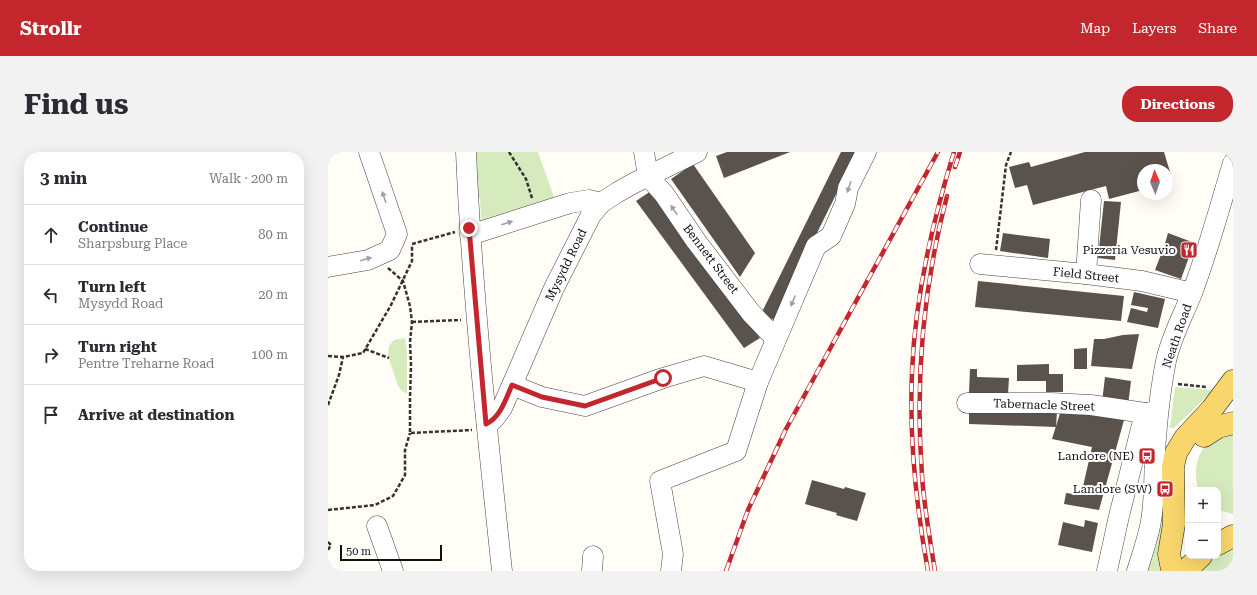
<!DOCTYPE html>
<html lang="en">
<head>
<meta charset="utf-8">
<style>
	:root { --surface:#fff; --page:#f2f2f3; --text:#2b2b33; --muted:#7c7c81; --line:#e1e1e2; --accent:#c4262e }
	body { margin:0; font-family:"Roboto Serif",serif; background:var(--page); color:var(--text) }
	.controls { position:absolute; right:12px; bottom:12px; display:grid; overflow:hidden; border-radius:8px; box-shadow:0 4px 16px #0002 }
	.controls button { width:36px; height:36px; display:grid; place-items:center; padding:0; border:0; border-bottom:1px solid var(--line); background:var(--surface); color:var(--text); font:20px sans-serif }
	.compass { position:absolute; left:809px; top:12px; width:36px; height:36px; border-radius:50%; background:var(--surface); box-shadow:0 4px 16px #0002; rotate:358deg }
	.scale { position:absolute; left:12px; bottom:10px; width:102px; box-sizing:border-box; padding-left:4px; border:2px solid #111; border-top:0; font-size:11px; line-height:14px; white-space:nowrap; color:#111; -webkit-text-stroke:3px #fff; paint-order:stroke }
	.stop { position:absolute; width:12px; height:12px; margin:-9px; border:3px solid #c4262e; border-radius:50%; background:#fff }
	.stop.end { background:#c4262e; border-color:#fff; box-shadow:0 1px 4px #0008 }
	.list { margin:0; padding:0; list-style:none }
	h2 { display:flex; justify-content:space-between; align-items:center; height:52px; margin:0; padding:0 16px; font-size:17px }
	h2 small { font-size:13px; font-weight:400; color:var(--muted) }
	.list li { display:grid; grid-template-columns:26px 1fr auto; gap:12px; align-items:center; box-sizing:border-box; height:60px; padding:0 16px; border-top:1px solid var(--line) }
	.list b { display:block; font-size:15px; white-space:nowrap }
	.list p { margin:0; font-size:13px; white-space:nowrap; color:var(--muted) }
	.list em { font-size:13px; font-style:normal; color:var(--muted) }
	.icon { flex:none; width:22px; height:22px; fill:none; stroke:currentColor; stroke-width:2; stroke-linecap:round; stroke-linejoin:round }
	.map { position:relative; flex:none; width:905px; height:419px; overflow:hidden; border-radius:16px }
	header { display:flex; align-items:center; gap:24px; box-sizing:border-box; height:56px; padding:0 20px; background:var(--accent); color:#fff }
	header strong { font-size:19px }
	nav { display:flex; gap:22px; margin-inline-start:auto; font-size:14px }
	.intro { display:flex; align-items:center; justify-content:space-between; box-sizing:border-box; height:96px; padding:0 24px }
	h1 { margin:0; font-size:28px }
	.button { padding:10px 18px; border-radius:16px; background:var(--accent); color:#fff; font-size:14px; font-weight:700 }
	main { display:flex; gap:24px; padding:0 24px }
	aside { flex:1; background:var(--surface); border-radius:16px; box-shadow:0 4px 16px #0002 }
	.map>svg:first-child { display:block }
</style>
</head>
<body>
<header>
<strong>Strollr</strong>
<nav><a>Map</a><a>Layers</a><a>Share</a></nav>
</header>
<div class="intro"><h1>Find us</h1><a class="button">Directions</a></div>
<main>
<aside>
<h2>3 min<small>Walk · 200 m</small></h2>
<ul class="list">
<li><svg class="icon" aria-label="ahead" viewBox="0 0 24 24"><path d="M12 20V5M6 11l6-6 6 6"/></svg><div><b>Continue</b><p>Sharpsburg Place</p></div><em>80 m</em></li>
<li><svg class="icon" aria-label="left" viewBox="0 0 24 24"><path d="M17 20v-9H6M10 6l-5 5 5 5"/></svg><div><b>Turn left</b><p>Mysydd Road</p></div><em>20 m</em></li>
<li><svg class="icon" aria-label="right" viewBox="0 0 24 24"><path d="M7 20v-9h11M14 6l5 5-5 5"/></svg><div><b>Turn right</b><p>Pentre Treharne Road</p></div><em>100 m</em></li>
<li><svg class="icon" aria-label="arrive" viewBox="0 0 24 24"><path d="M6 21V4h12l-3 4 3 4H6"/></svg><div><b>Arrive at destination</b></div></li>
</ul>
</aside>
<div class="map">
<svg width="905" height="419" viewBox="0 0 905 419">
	<rect width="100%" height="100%" fill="#fffdf5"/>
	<g fill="#d5ebbd">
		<polygon points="145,0 210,0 228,51 146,75 153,67 152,47 147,40"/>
		<polygon points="77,186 79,200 79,242 74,239 70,234 60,204 61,194 66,188"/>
		<polygon points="847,235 885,238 846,276 842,276"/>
		<path d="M905,280V362L890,358V338H871C864,321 869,295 887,286C892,283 899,282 905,280Z"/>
		<polygon points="844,348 838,401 832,419 818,419 833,357"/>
		<polygon points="905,392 905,419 862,419 879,404 890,404 890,398"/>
	</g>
	<g fill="#5a524d">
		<polygon points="399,0 462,0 396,26 388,4"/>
		<polygon points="513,0 529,0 446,168 433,162"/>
		<polygon points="757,0 836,0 845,30 839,32 839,18 815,18 815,38 781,47 778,34 705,53 699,33 687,36 681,15 701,10 703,15"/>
		<polygon points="365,12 427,101 412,125 343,27"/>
		<polygon points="323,39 432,186 416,196 308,49"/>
		<polygon points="776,49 793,50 787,108 770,106"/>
		<polygon points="675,81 722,87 720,106 672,99"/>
		<polygon points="840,81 864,90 862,97 864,97 853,127 827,118 834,100 844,103 845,98 836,95"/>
		<polygon points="650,129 796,144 793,169 647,155"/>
		<polygon points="806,140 837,147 830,176 799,170 803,156 819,160 820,156 803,153"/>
		<polygon points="811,182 804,217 763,214 766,187 776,187 795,183"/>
		<polygon points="759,196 759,217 746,217 746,197"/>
		<polygon points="721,212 721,222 735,222 735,240 718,240 718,229 689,229 689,213"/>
		<polygon points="642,217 649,217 649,225 681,226 680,242 641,241"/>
		<polygon points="777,225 803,229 800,253 774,250"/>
		<polygon points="641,256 729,259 728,275 641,272"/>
		<polygon points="733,258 777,263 796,268 771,358 736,352 738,341 753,343 764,295 724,287"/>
		<polygon points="484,328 516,337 517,335 538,341 529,369 508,363 509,361 477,352"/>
		<polygon points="757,368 770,371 764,400 730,393 735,370 756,375"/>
	</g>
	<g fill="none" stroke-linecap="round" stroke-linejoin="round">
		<g stroke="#444" stroke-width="21">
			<g id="minor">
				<path d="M138,0C144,140 159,280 174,419"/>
				<polyline points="316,0 320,24 336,42 368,89 423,161 448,187"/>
				<polyline points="142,83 242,51 261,48 273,51"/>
				<polyline points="652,112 758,122 814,129 864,141"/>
				<polyline points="0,115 40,108 62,98 69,82 41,0"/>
				<polyline points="758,122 763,48"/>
				<polyline points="430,230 488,94 503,84 517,52 520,36 538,0"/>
				<polyline points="184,233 214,245 257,254 335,226 376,214 430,230 408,299 332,329 345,402 343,419"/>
				<polyline points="639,251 723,251 763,253 817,261"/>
				<path d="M159,272C166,268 169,263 174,256L226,136L263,63L273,51L290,40L306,31L369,0"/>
				<polyline points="49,374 65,419"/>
				<polyline points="264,419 265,404"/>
				<polyline points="779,419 791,364 817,261 829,259"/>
				<path d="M809,419C814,403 820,386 823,369C827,346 826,323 827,300C829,269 832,239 838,209C843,185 855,164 864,141C880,99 892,54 905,11"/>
			</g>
		</g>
		<g stroke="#222" stroke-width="23">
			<g id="major">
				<polyline points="876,284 890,275 905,271"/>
				<polyline points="890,392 905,384"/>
				<polyline points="844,417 841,402 846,372 845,315 848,301 857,286 884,257 905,229"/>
				<polyline points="857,419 873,404"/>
			</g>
		</g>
		<g stroke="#333" stroke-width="2.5" stroke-dasharray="4 2" stroke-linecap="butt">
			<polyline points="181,0 198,27 204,46"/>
			<polyline points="84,92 127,80"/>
			<polyline points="668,98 678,13 683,0"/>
			<polyline points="60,116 75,129 82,154 84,170 82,190 83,213 82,246 82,281 144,278"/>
			<polyline points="84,170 133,168"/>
			<polyline points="37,197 61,206"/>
			<polyline points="0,204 15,205 35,201 63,153 84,109 84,93"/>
			<polyline points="850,232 878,235"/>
			<polyline points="0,253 11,223 15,205"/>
			<polyline points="0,358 47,353 65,344 77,323 77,298 82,281"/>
			<polyline points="0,390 3,393 0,398"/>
		</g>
		<use href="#minor" stroke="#fff" stroke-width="20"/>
		<use href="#major" stroke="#f9d66b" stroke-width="22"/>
		<g stroke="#c4262e" stroke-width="4.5">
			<g id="rail">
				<polyline points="627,15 632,0"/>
				<polyline points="398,419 420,358 458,277 610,0"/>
				<path d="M600,419C588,353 581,287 584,220C587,145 604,71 626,0"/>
				<path d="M607,419C602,387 596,355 594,323C587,229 595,135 619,44"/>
			</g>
		</g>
		<use href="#rail" stroke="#fff" stroke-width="3" stroke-dasharray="9" stroke-linecap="butt"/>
	</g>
	<defs><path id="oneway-solid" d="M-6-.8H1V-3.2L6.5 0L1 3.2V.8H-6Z"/></defs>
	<g fill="#a0a0a0">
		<use href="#oneway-solid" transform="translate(521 35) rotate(109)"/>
		<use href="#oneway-solid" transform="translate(56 45) rotate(-109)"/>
		<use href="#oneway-solid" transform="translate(346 58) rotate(-125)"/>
		<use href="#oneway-solid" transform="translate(179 71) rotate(-18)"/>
		<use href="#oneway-solid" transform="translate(38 107) rotate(-16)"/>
		<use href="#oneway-solid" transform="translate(465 149) rotate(113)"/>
	</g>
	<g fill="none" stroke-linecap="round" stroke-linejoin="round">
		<path stroke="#c4262e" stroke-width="5" d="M141,76L158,272C173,265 178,246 184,233L214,245L257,254L335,226"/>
	</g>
	<defs>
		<g id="restaurant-square" transform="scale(0.9)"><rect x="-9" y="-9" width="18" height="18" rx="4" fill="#c4262e" stroke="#fff"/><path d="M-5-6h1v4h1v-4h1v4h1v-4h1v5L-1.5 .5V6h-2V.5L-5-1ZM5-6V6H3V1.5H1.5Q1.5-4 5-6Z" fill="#fff"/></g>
		<g id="bus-square" transform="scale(0.9)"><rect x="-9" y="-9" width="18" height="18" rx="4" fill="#c4262e" stroke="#fff"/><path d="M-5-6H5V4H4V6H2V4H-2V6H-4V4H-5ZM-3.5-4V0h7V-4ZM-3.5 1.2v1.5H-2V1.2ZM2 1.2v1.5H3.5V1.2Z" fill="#fff"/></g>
	</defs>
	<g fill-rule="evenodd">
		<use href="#restaurant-square" x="861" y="98"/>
		<use href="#bus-square" x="819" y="304"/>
		<use href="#bus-square" x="837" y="337"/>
	</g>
	<g text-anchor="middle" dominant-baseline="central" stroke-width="4" stroke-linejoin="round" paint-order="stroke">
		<g font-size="12" fill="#111" stroke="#fff" text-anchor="end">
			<text x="848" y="98">Pizzeria Vesuvio</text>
			<text x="806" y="304">Landore (NE)</text>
			<text x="824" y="337">Landore (SW)</text>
		</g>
		<g font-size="12" fill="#111" stroke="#fff">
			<text transform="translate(383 107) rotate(53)">Bennett Street</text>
			<text transform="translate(238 113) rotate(-64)">Mysydd Road</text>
			<text transform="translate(758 123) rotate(6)">Field Street</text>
			<text transform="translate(849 184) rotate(-71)">Neath Road</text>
			<text transform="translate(716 253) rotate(2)">Tabernacle Street</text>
		</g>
	</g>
</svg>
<div class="controls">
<button>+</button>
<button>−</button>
</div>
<svg class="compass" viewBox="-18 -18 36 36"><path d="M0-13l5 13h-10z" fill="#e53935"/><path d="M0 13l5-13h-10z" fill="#7c7c81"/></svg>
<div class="scale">50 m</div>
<div class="stop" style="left:335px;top:226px"></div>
<div class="stop end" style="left:141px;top:76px"></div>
</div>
</main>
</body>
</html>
